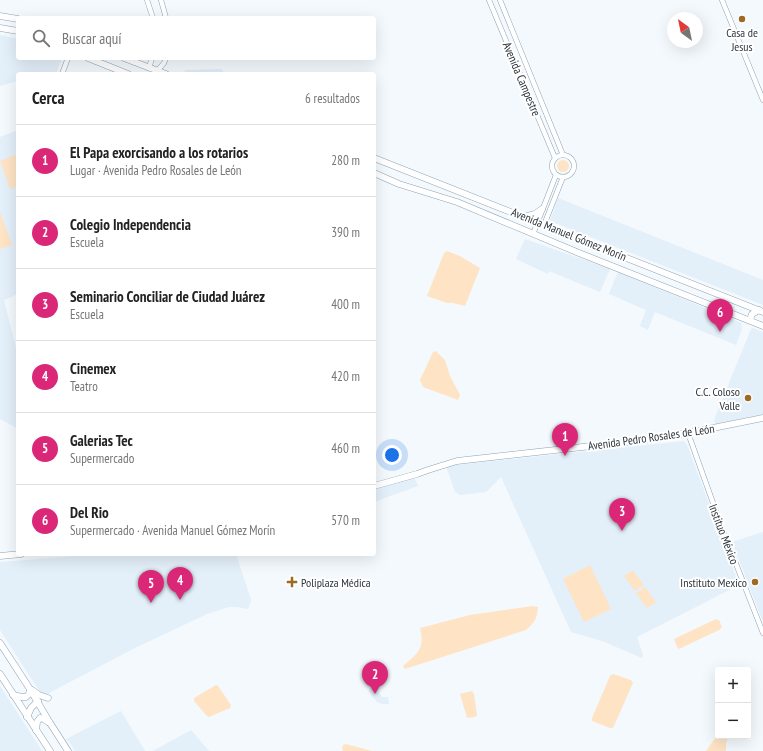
<!DOCTYPE html>
<html lang="es">
<head>
<meta charset="utf-8">
<style>
	:root { --surface:#fff; --page:#f2f2f2; --text:#222; --muted:#767676; --line:#e0e0e0; --accent:#db2777 }
	body { margin:0; font-family:"PT Sans Narrow",sans-serif; background:var(--page); color:var(--text) }
	.controls { position:absolute; right:12px; bottom:12px; display:grid; overflow:hidden; border-radius:4px; box-shadow:0 4px 16px #0002 }
	.controls button { width:36px; height:36px; display:grid; place-items:center; padding:0; border:0; border-bottom:1px solid var(--line); background:var(--surface); color:var(--text); font:20px sans-serif }
	.compass { position:absolute; left:667px; top:12px; width:36px; height:36px; border-radius:50%; background:var(--surface); box-shadow:0 4px 16px #0002; rotate:327deg }
	.you { position:absolute; left:392px; top:455px; width:14px; height:14px; margin:-10px; border:3px solid #fff; border-radius:50%; background:#1a73e8; box-shadow:0 0 0 6px #1a73e833 }
	.badge { display:grid; place-items:center; width:26px; height:26px; border-radius:50%; background:var(--accent); color:#fff; font-size:13px; font-weight:700 }
	.pin { position:absolute; translate:-50% -33px; filter:drop-shadow(0 1px 2px #0008) }
	.pin::after { content:''; position:absolute; top:21px; width:14px; height:12px; background:inherit; clip-path:polygon(0 0,100% 0,50% 100%) }
	.list { margin:0; padding:0; list-style:none }
	h2 { display:flex; justify-content:space-between; align-items:center; height:52px; margin:0; padding:0 16px; font-size:17px }
	h2 small { font-size:13px; font-weight:400; color:var(--muted) }
	.list li { display:grid; grid-template-columns:26px 1fr auto; gap:12px; align-items:center; box-sizing:border-box; height:72px; padding:0 16px; border-top:1px solid var(--line) }
	.list b { display:block; font-size:15px; white-space:nowrap }
	.list p { margin:0; font-size:13px; white-space:nowrap; color:var(--muted) }
	.list em { font-size:13px; font-style:normal; color:var(--muted) }
	.icon { flex:none; width:22px; height:22px; fill:none; stroke:currentColor; stroke-width:2; stroke-linecap:round; stroke-linejoin:round }
	.map { position:relative; flex:none; width:763px; height:751px; overflow:hidden }
	.search { position:absolute; background:var(--surface); box-shadow:0 4px 16px #0002; left:16px; top:16px; width:360px; height:44px; display:flex; align-items:center; gap:10px; box-sizing:border-box; padding:0 14px; border-radius:4px; color:var(--muted); font-size:15px }
	.panel { position:absolute; background:var(--surface); box-shadow:0 4px 16px #0002; left:16px; top:72px; width:360px; height:484px; border-radius:4px }
	.map>svg:first-child { display:block }
</style>
</head>
<body>
<div class="map">
<svg width="763" height="751" viewBox="0 0 763 751">
	<rect width="100%" height="100%" fill="#f4f9fd"/>
	<g fill="#e3eff9">
		<polygon points="0,35 18,39 18,58 62,58 56,74 18,74 18,81 0,86"/>
		<polygon points="221,69 225,74 184,74 185,70"/>
		<polygon points="18,130 18,294 4,300 18,356 18,429 0,419 0,137"/>
		<polygon points="558,198 763,280 763,305 550,221"/>
		<polygon points="525,239 610,269 600,292 549,271 548,274 516,259"/>
		<polygon points="618,272 741,323 742,329 736,345 655,312 648,330 640,326 646,310 609,294"/>
		<polygon points="753,328 763,332 763,414 715,424 714,420 751,329"/>
		<polygon points="684,441 688,447 739,585 637,637 643,655 642,658 602,641 571,632 501,477 486,492 460,495 455,492 446,466"/>
		<polygon points="414,477 418,486 374,502 374,490"/>
		<polygon points="763,532 763,622 732,542"/>
		<polygon points="100,554 236,554 251,600 248,609 237,607 229,607 207,614 135,648 47,694 40,692 0,630 0,562"/>
		<polygon points="0,686 42,751 0,751"/>
		<polygon points="374,686 382,697 388,697 389,704 382,704 377,702 368,691"/>
		<polygon points="121,711 145,751 75,751 70,743 66,739"/>
		<polygon points="191,730 209,751 153,751"/>
	</g>
	<g fill="#fee4c5">
		<polygon points="18,154 18,186 10,189 0,161"/>
		<circle cx="563" cy="166" r="6"/>
		<polygon points="0,212 12,245 0,249"/>
		<polygon points="447,251 460,256 480,268 465,306 453,303 447,303 427,296 444,253"/>
		<polygon points="436,351 445,360 450,376 460,395 458,400 423,387 420,380 433,352"/>
		<polygon points="590,565 611,609 584,622 563,579"/>
		<polygon points="633,570 644,585 635,591 624,576"/>
		<polygon points="645,587 656,602 647,608 636,593"/>
		<path d="M533,606L538,607C537,619 535,622 526,630L405,669L403,666C418,653 425,649 420,628L470,615Z"/>
		<polygon points="716,619 719,620 722,627 719,630 679,649 677,647 674,639"/>
		<polygon points="613,674 631,680 633,683 613,728 610,728 592,721 592,718 610,676"/>
		<polygon points="216,685 218,686 231,705 230,708 209,717 206,715 194,701 194,698"/>
		<polygon points="472,691 474,694 477,715 475,717 467,718 460,694"/>
		<polygon points="718,734 718,736 729,736 726,743 726,751 706,751"/>
		<polygon points="346,744 372,751 343,751 342,748 343,745"/>
	</g>
	<g fill="none" stroke-linecap="round" stroke-linejoin="round">
		<g stroke="#8da4b7" stroke-width="5.5">
			<g id="minor">
				<polyline points="147,0 153,18"/>
				<polyline points="161,0 166,18"/>
				<polyline points="489,0 555,158"/>
				<polyline points="500,0 563,155"/>
				<polyline points="722,0 763,100"/>
				<polyline points="149,68 152,58"/>
				<polyline points="157,71 164,63 166,58"/>
				<polyline points="62,74 68,58"/>
				<circle cx="563" cy="166" r="11"/>
				<polyline points="544,225 563,177"/>
				<polyline points="533,234 556,175"/>
				<polyline points="688,433 722,528 763,633"/>
			</g>
		</g>
		<g stroke="#8da4b7" stroke-width="7">
			<g id="major">
				<polyline points="0,16 18,19"/>
				<polyline points="0,28 18,31"/>
				<polyline points="88,58 128,74"/>
				<polyline points="124,58 166,74"/>
				<polyline points="374,158 763,312"/>
				<polyline points="374,173 399,184 457,202 579,253 763,326"/>
				<polyline points="524,217 535,214 542,209"/>
				<polyline points="750,320 752,314 759,310"/>
				<polyline points="374,486 417,474 428,470 457,461 645,440 688,433 763,418"/>
				<polyline points="0,556 21,554"/>
				<polyline points="0,643 28,686 50,723 68,751"/>
				<polyline points="0,674 50,751"/>
				<polyline points="32,690 39,695 48,698"/>
				<polyline points="13,695 22,697 26,697 29,694 30,690"/>
				<polyline points="27,717 31,708 38,701"/>
				<polyline points="36,730 37,722 40,718 44,719 48,722"/>
			</g>
		</g>
		<use href="#minor" stroke="#fff" stroke-width="4.5"/>
		<use href="#major" stroke="#fff" stroke-width="6"/>
	</g>
	<g fill="#9e6a21" stroke="#fff" stroke-width="1.5">
		<circle cx="742" cy="19" r="4"/>
		<circle cx="748" cy="398" r="4"/>
		<path d="M290 576h4v4h4v4h-4v4h-4v-4h-4v-4h4z"/>
		<circle cx="755" cy="582" r="4"/>
	</g>
	<g text-anchor="middle" dominant-baseline="central" stroke-width="4" stroke-linejoin="round" paint-order="stroke">
		<g font-size="12" fill="#2c363d" stroke="#fff" text-anchor="end">
			<text x="742" y="32" text-anchor="middle">Casa de<tspan x="742" dy="14">Jesus</tspan></text>
			<text x="740" y="391">C.C. Coloso<tspan x="740" dy="14">Valle</tspan></text>
			<text x="301" y="582" text-anchor="start">Poliplaza Médica</text>
			<text x="747" y="582">Instituto Mexico</text>
		</g>
		<g font-size="12" fill="#2c363d" stroke="#fff">
			<text transform="translate(522 79) rotate(67)">Avenida Campestre</text>
			<text transform="translate(569 234) rotate(22)">Avenida Manuel Gómez Morín</text>
			<text transform="translate(651 437) rotate(-8)">Avenida Pedro Rosales de León</text>
			<text transform="translate(724 534) rotate(69)">Instituo México</text>
		</g>
	</g>
</svg>
<div class="controls">
<button>+</button>
<button>−</button>
</div>
<svg class="compass" viewBox="-18 -18 36 36"><path d="M0-13l5 13h-10z" fill="#e53935"/><path d="M0 13l5-13h-10z" fill="#767676"/></svg>
<div class="you"></div>
<div class="pin badge" style="left:565px;top:456px">1</div>
<div class="pin badge" style="left:375px;top:694px">2</div>
<div class="pin badge" style="left:622px;top:531px">3</div>
<div class="pin badge" style="left:180px;top:600px">4</div>
<div class="pin badge" style="left:151px;top:603px">5</div>
<div class="pin badge" style="left:720px;top:332px">6</div>
<div class="search"><svg class="icon" aria-label="search" viewBox="0 0 24 24"><circle cx="10" cy="10" r="6"/><path d="M15 15l6 6"/></svg>Buscar aquí</div>
<section class="panel">
<h2>Cerca<small>6 resultados</small></h2>
<ul class="list">
<li><span class="badge">1</span><div><b>El Papa exorcisando a los rotarios</b><p>Lugar · Avenida Pedro Rosales de León</p></div><em>280 m</em></li>
<li><span class="badge">2</span><div><b>Colegio Independencia</b><p>Escuela</p></div><em>390 m</em></li>
<li><span class="badge">3</span><div><b>Seminario Conciliar de Ciudad Juárez</b><p>Escuela</p></div><em>400 m</em></li>
<li><span class="badge">4</span><div><b>Cinemex</b><p>Teatro</p></div><em>420 m</em></li>
<li><span class="badge">5</span><div><b>Galerias Tec</b><p>Supermercado</p></div><em>460 m</em></li>
<li><span class="badge">6</span><div><b>Del Rio</b><p>Supermercado · Avenida Manuel Gómez Morín</p></div><em>570 m</em></li>
</ul>
</section>
</div>
</body>
</html>
